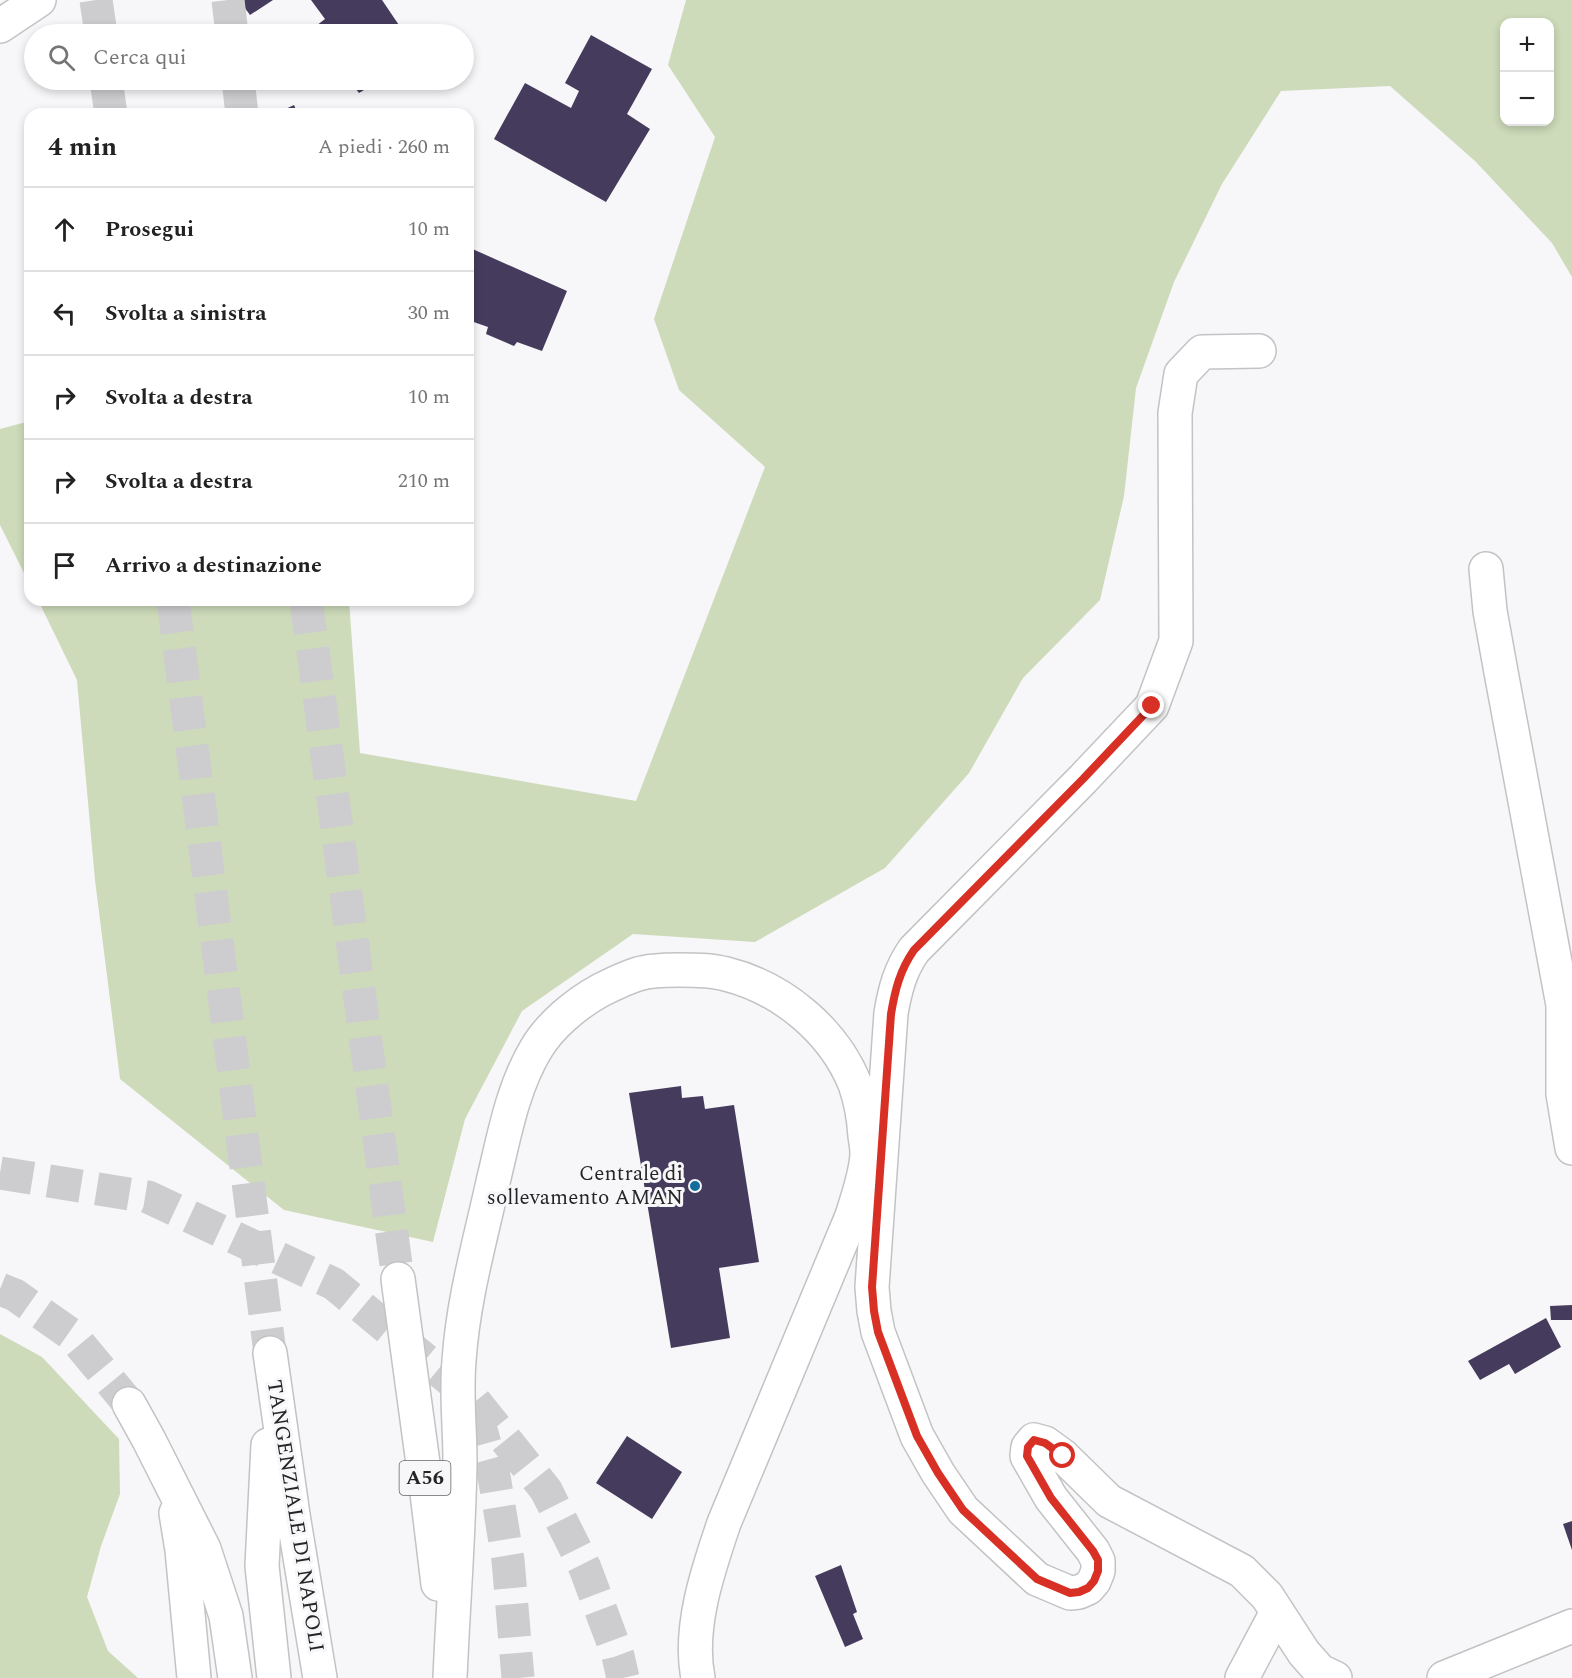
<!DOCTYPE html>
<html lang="it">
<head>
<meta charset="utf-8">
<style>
	:root { --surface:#fff; --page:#f6f6f6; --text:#222; --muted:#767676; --line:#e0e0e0 }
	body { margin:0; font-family:Spectral,serif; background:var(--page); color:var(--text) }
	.controls { position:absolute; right:18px; top:18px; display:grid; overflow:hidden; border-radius:12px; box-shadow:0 3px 9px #0003 }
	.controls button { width:54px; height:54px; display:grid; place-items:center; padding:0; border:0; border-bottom:2px solid var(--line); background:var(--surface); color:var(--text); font:30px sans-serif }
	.stop { position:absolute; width:18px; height:18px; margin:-14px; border:4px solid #d93025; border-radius:50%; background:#fff }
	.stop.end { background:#d93025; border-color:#fff; box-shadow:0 2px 6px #0008 }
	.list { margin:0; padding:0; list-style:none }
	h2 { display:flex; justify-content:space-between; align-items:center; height:78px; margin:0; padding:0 24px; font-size:26px }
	h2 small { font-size:20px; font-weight:400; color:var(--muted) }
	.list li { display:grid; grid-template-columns:39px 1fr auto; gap:18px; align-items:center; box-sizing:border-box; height:84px; padding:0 24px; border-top:2px solid var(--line) }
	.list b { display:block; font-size:22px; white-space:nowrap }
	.list em { font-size:20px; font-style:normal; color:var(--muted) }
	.icon { flex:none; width:33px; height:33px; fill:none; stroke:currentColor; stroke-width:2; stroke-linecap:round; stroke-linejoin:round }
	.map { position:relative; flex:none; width:1572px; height:1678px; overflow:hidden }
	.search { position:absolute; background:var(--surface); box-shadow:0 3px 9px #0003; left:24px; top:24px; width:450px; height:66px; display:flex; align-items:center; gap:15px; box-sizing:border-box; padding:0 21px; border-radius:33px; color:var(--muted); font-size:22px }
	.panel { position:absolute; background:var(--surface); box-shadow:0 3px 9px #0003; left:24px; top:108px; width:450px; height:498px; border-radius:18px }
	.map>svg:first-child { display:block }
</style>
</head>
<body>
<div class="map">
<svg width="1572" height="1678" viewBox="0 0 1572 1678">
	<rect width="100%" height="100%" fill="#f7f6f9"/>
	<g fill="#cddbba" fill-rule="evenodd">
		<path d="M686,0H1572V277L1552,243L1475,161L1390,86L1281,91L1222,184L1174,282L1136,388L1124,496L1100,600L1023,678L969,773L885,868L755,942L633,934L522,1011L465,1119L433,1242L284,1210L120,1079L95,880L77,680L38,600H349L360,753L636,801L765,467L679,390L654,319L715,137L668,65ZM1550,22V122H1504V22Z"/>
		<polygon points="30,421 30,585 0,525 0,429"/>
		<polygon points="0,1334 42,1357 119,1439 120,1494 101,1546 87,1597 108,1651 138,1678 0,1678"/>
	</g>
	<g fill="#453b5c">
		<polygon points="239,0 273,0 250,15"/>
		<polygon points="311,0 382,0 405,34 316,34 312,29 325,19"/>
		<polygon points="591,35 652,69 627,114 650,129 606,202 494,139 525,83 571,108 579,91 565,83"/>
		<polygon points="349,80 381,80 359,93"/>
		<polygon points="294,105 298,114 275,114"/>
		<polygon points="468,247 567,291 542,351 517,342 514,346 486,334 488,327 468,320"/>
		<polygon points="681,1086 682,1098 703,1096 705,1109 734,1105 759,1262 719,1268 730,1338 671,1348 629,1093"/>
		<polygon points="1572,1305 1572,1320 1551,1320 1550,1306"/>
		<polygon points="1546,1318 1561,1347 1515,1374 1509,1364 1480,1380 1468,1361"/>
		<polygon points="627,1436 682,1472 652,1519 596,1483"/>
		<polygon points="1572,1521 1572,1550 1563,1524"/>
		<polygon points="841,1565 857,1612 853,1614 863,1639 845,1647 815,1576"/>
	</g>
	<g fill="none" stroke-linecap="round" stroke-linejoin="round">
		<g stroke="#cdcccf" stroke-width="33" stroke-dasharray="33 16" stroke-linecap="butt">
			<polyline points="96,0 101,34"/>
			<polyline points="228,0 232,34"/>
			<polyline points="106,80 111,114"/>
			<polyline points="238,80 242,114"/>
			<polyline points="173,600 270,1353"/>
			<polyline points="306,600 398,1279"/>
			<polyline points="0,1173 148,1197 334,1284 473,1399 546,1490 585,1568 618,1656 623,1678"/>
			<polyline points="0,1289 15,1295 72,1335 129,1404"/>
			<polyline points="476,1412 494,1476 508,1560 518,1678"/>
		</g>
		<g stroke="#c3c3c6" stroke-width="36">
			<g id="minor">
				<path d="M1259,351L1202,352L1181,374L1175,413L1176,641L1152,706L1083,779L914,950C900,970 895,990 891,1013L872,1287L874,1311L878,1332L917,1436L938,1473L963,1510L1037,1579L1070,1593L1079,1592L1088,1588L1094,1581L1098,1571V1561L1093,1551L1051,1498L1027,1456L1028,1447L1034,1440L1045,1443L1063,1456L1109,1501L1242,1571L1267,1596L1304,1653L1320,1671L1335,1678"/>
				<polyline points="1486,569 1490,611 1501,672 1563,1005 1563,1094 1572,1148"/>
				<polyline points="1242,1678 1277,1612"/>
				<polyline points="1444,1678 1572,1626"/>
			</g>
		</g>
		<g stroke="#c3c3c6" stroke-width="36">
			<polyline id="major" points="0,26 39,0"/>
		</g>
		<g stroke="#c3c3c6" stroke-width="36">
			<g id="highway">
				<polyline points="398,1279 427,1493 438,1584"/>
				<polyline points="270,1353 293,1515 320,1678"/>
				<polyline points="129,1404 149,1440 204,1549 226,1616 235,1678"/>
				<polyline points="268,1445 262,1566 274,1678"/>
				<polyline points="176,1513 182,1550 194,1678"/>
				<path d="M450,1678C453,1606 459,1533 460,1461C460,1428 456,1394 459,1361C463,1300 480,1241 493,1182C504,1137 512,1089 536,1049C550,1025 577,1003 601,990C613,984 625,978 638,974C651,970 666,970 679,970C695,970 711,970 726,974C782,988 833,1030 855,1084C861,1101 864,1119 865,1136C866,1142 867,1148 867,1154C866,1175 858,1196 852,1216L724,1523C708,1570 688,1628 698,1678"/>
			</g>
		</g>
		<use href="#minor" stroke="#fff" stroke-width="33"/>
		<use href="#major" stroke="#fff" stroke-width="33"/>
		<use href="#highway" stroke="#fff" stroke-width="33"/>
	</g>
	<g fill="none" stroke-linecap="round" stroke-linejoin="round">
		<path stroke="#d93025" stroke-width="8" d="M1063,1456L1045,1443L1034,1440L1028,1447L1027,1456L1051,1498L1093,1551L1098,1560V1571L1094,1581L1088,1588L1079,1592L1070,1593L1037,1579L963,1510L938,1473L917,1436L878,1332L874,1311L872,1287L891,1014C895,990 900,970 914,950L1083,779L1152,706"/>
	</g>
	<circle fill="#136e9d" stroke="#f7f6f9" stroke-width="2" cx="695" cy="1186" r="6"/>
	<g text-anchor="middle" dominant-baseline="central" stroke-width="6" stroke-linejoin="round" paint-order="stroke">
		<rect fill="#f7f6f9" stroke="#646365" stroke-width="1.5" x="399.5" y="1461" width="51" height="34" rx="4.5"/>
		<g font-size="20" font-weight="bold" fill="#252426">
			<text x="425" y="1478">A56</text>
		</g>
		<g font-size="21" fill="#252426" stroke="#f7f6f9" text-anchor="end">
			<text x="683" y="1174">Centrale di<tspan x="683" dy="24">sollevamento AMAN</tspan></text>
		</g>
		<g font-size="21" fill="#252426" stroke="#f7f6f9">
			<text transform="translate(295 1516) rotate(81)">TANGENZIALE DI NAPOLI</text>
		</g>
	</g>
</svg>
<div class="controls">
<button>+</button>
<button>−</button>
</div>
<div class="stop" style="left:1063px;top:1456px"></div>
<div class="stop end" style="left:1152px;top:706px"></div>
<div class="search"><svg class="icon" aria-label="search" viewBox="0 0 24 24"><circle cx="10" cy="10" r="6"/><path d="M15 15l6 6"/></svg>Cerca qui</div>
<section class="panel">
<h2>4 min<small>A piedi · 260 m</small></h2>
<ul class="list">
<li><svg class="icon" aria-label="ahead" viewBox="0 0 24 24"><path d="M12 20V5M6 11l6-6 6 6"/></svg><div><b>Prosegui</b></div><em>10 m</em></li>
<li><svg class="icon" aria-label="left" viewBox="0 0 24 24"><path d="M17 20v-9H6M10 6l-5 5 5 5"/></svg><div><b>Svolta a sinistra</b></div><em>30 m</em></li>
<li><svg class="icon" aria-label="right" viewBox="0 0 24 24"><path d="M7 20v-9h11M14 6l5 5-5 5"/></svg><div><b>Svolta a destra</b></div><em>10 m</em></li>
<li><svg class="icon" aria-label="right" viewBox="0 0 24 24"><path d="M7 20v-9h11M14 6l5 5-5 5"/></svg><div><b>Svolta a destra</b></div><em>210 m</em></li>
<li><svg class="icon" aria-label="arrive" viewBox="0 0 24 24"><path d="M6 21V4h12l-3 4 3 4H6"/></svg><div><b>Arrivo a destinazione</b></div></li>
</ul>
</section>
</div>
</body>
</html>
